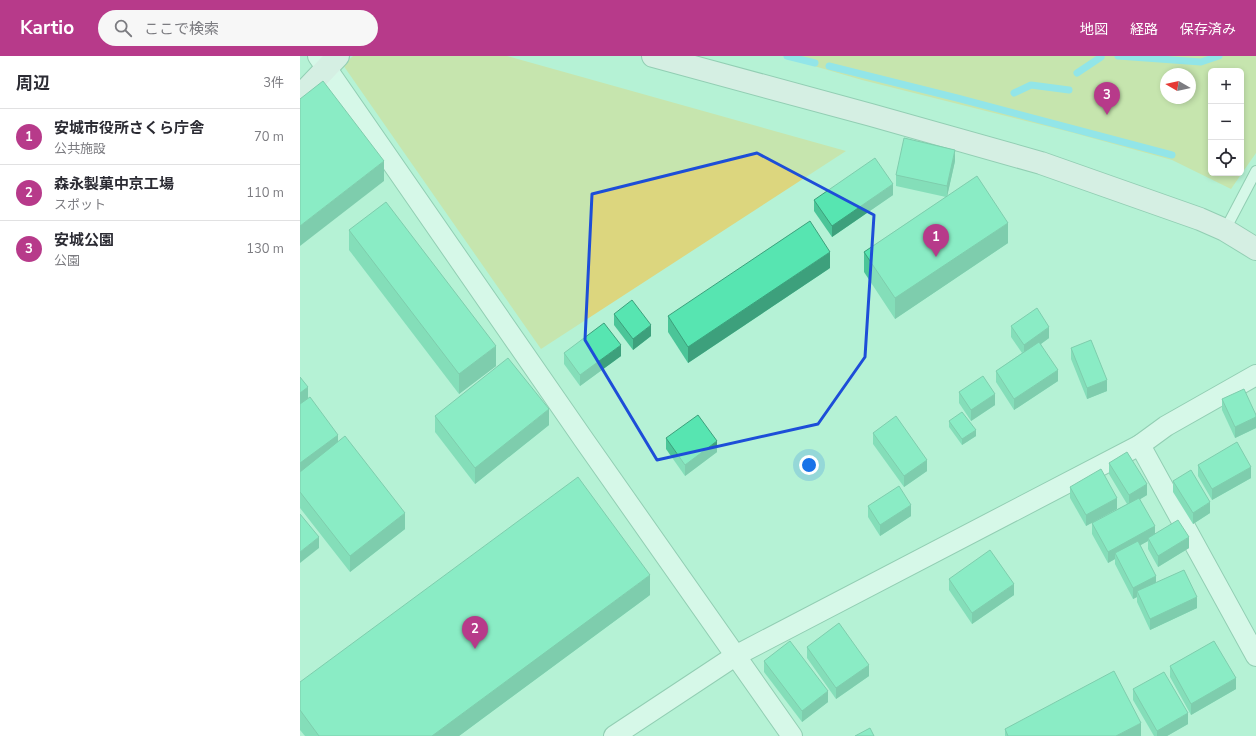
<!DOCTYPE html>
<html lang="ja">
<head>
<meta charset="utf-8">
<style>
	:root { --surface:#fff; --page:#f7f7f7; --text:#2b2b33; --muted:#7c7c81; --line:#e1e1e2; --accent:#b73a8a }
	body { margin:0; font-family:"Nunito Sans","Noto Sans JP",sans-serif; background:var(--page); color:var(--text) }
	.controls { position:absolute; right:12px; top:12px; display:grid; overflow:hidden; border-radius:6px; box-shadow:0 2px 6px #0003 }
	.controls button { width:36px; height:36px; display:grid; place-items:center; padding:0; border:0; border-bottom:1px solid var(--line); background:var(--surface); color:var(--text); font:20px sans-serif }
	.compass { position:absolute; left:860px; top:12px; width:36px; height:36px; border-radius:50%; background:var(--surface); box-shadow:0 2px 6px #0003; rotate:279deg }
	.you { position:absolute; left:509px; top:409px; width:14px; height:14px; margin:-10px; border:3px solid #fff; border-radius:50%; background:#1a73e8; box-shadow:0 0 0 6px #1a73e833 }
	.badge { display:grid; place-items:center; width:26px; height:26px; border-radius:50%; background:var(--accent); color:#fff; font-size:13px; font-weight:700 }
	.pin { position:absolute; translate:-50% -33px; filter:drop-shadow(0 1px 2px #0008) }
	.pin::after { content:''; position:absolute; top:21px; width:14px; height:12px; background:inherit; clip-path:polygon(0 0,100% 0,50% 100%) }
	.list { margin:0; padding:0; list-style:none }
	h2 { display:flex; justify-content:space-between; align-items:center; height:52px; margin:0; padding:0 16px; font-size:17px }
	h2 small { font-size:13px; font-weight:400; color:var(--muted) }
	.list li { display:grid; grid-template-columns:26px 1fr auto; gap:12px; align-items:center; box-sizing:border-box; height:56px; padding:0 16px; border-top:1px solid var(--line) }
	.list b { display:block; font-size:15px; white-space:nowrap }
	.list p { margin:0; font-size:13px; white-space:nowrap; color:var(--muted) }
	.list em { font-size:13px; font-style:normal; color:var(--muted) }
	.icon { flex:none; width:22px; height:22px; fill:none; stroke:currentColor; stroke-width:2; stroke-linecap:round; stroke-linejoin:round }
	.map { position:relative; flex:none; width:956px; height:680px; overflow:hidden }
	header { display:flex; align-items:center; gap:24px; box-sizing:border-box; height:56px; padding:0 20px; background:var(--accent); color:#fff }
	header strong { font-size:19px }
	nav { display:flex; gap:22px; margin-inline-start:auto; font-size:14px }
	.search { width:280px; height:36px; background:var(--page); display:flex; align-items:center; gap:10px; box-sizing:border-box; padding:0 14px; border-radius:22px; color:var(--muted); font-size:15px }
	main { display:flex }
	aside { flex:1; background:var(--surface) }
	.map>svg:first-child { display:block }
</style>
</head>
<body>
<header>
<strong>Kartio</strong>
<div class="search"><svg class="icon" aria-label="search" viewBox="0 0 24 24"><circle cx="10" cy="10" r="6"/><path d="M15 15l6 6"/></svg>ここで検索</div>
<nav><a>地図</a><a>経路</a><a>保存済み</a></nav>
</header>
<main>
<aside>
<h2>周辺<small>3件</small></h2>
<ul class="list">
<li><span class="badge">1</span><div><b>安城市役所さくら庁舎</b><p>公共施設</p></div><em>70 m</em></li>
<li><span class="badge">2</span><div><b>森永製菓中京工場</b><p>スポット</p></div><em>110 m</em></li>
<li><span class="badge">3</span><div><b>安城公園</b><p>公園</p></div><em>130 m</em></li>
</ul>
</aside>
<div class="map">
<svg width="956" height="680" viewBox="0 0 956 680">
	<rect width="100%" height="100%" fill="#b5f2d6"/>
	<g fill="#dcd67e" fill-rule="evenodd">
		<polygon points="53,0 207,0 546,95 241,293 43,9"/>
		<path d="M485,0H956V97L931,133L872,104L770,76L562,24L514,10ZM911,15H941V117H911ZM866,18H890V42H866Z"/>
	</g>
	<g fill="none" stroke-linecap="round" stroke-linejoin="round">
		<g stroke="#68d6fe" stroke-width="7">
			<polyline points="487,0 515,7"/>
			<polyline points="818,0 901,6 919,0"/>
			<polyline points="529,10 657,42 872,99"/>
			<polyline points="777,17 801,1"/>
			<polyline points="714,37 731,29 769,34"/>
		</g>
		<g stroke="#69a38a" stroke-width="12">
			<polyline id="lane" points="925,174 956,115"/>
		</g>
		<g stroke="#69a38a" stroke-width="22">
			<g id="street">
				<polyline points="18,0 284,384 492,680"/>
				<polyline points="840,389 956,600"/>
				<polyline points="314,680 435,600 840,389 866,370 956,319"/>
			</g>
		</g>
		<g stroke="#69a38a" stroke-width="24">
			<g id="secondary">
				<polyline points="353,0 571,59 741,107 900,163 925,174 956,193"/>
				<polyline points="0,40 38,0"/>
			</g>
		</g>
		<use href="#lane" stroke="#fff" stroke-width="10"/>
		<use href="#street" stroke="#fff" stroke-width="20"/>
		<use href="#secondary" stroke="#fdeaf4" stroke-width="22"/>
	</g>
	<g fill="#4bc598">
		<polygon points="655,105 647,140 708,187 595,263 564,216 564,196 646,141 596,130 596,119"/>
		<polygon points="593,139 532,181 514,155 514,144"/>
		<polygon points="49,174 196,310 159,338 49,194"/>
		<polygon points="530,212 388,307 368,276 368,260"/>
		<polygon points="314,258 351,280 333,294 314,269"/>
		<polygon points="711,270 749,282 741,288 758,325 714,354 696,326 696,315 722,297 711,281"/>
		<polygon points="771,292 807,335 787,343 771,303"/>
		<polygon points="264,297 321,300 280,330 264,308"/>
		<polygon points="0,321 8,343 38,386 105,473 50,516 0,452"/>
		<polygon points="659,336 695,349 671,365 659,347"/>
		<polygon points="922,343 956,359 956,372 935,382 922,354"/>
		<polygon points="135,360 249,369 175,428 135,376"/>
		<polygon points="649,365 676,380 662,389 649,371"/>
		<polygon points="573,377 627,415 604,431 573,388"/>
		<polygon points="366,382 417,396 385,420 366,393"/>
		<polygon points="809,407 847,439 840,443 855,478 889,492 858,511 848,493 848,485 840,489 856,527 897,552 850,574 837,546 837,541 833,543 815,508 815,503 808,507 792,478 792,467 827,448 809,418"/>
		<polygon points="898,409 951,422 912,444 898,420"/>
		<polygon points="873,425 910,457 893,468 873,436"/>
		<polygon points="770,431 817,453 786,470 770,442"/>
		<polygon points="568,450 611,460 580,480 568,461"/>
		<polygon points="649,523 714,539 672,568 649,534"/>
		<polygon points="350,539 159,680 5,680 0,674 0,626"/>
		<polygon points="507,591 569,620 536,643 507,602"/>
		<polygon points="464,605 528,646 502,666 464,616"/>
		<polygon points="870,610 936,633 891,659 870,621"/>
		<polygon points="833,633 888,668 867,680 854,680 833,644"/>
		<polygon points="705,673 841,680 705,680"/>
	</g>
	<g fill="#3da07c">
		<polygon points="655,94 655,105 647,141 647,130"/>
		<polygon points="84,105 84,125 0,190 0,170"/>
		<polygon points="593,128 593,139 532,181 532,170"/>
		<polygon points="708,167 708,187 595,263 595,242"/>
		<polygon points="530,196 530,212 388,307 388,291"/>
		<polygon points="351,269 351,280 333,294 333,283"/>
		<polygon points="749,271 749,282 724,300 724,289"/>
		<polygon points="321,289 321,300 280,330 280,319"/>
		<polygon points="196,290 196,310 159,338 159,318"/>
		<polygon points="758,314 758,325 714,354 714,343"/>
		<polygon points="807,324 807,335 787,343 787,332"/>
		<polygon points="8,331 8,351 0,357 0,337"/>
		<polygon points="695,338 695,349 671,365 671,354"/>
		<polygon points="249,353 249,369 175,428 175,412"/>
		<polygon points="956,361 956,372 935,382 935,371"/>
		<polygon points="676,374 676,380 662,389 662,383"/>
		<polygon points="38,379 38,395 0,423 0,407"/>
		<polygon points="417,385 417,396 385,420 385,409"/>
		<polygon points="627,404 627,415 604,431 604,420"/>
		<polygon points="951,411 951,422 912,444 912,433"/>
		<polygon points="847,428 847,439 829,450 829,439"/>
		<polygon points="817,442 817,453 786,470 786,459"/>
		<polygon points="910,446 910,457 893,468 893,457"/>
		<polygon points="611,449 611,460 580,480 580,469"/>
		<polygon points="105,457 105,473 50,516 50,500"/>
		<polygon points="855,470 855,481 848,482 848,485 818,502 815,497 815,503 808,507 808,496"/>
		<polygon points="19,481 19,492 0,507 0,496"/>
		<polygon points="889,481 889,492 858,511 858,500"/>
		<polygon points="350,519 350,539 159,680 132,680"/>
		<polygon points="856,520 856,531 837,535 837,541 833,543 833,532"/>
		<polygon points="714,528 714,539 672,568 672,557"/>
		<polygon points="897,541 897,552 850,574 850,563"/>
		<polygon points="569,609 569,620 536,643 536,632"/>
		<polygon points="936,622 936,633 891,659 891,648"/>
		<polygon points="528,635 528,646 502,666 502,655"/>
		<polygon points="888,657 888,668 867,680 857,680 857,675"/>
		<polygon points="841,667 841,680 816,680"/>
	</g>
	<g fill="#57e5b1" stroke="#3da07c">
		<polygon points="23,25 84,105 0,170 0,43"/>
		<polygon points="604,82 655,94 647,130 596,119"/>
		<polygon points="575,102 593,128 532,170 514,144"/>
		<polygon points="677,120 708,167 595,242 564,196"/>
		<polygon points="86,146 196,290 159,318 49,174"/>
		<polygon points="510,165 530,196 388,291 368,260"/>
		<polygon points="332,244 351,269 333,283 314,258"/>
		<polygon points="737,252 749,271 724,289 711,270"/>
		<polygon points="304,267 321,289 280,319 264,297"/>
		<polygon points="791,284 807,324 787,332 771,292"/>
		<polygon points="739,286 758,314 714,343 696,315"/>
		<polygon points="208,302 249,353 175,412 135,360"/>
		<polygon points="683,320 695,338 671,354 659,336"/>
		<polygon points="0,321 8,331 0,337"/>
		<polygon points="944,333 956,359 956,361 935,371 922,343"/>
		<polygon points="10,341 38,379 0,407 0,348"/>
		<polygon points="662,356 676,374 662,383 649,365"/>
		<polygon points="398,359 417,385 385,409 366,382"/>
		<polygon points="596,360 627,404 604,420 573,377"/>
		<polygon points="45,380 105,457 50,500 0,436 0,416"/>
		<polygon points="937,386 951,411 912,433 898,409"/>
		<polygon points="827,396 847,428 829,439 809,407"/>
		<polygon points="801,413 817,442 786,459 770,431"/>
		<polygon points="891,414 910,446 893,457 873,425"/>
		<polygon points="278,421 350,519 132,680 19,680 0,654 0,626"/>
		<polygon points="599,430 611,449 580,469 568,450"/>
		<polygon points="839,442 855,470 808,496 792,467"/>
		<polygon points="0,458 19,481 0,496"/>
		<polygon points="878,464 889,481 858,500 848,482"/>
		<polygon points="838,485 856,520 833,532 815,497"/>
		<polygon points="690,494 714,528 672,557 649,523"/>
		<polygon points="884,514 897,541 850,563 837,535"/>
		<polygon points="539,567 569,609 536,632 507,591"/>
		<polygon points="490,585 528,635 502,655 464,605"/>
		<polygon points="914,585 936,622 891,648 870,610"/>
		<polygon points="814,615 841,667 816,680 708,680 705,673"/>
		<polygon points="864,616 888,657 857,675 833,633"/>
		<polygon points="570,672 574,680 555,680"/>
	</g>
	<path d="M0 0H956V680H0ZM457,97L574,159L565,301L518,368L357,404L285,284L292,138Z" fill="#b5f2d6" fill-opacity=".55" fill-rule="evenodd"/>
	<path fill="none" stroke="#1d4ed8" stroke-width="3" stroke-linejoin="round" d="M457,97L574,159L565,301L518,368L357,404L285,284L292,138Z"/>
</svg>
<div class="controls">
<button>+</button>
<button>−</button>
<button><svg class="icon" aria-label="locate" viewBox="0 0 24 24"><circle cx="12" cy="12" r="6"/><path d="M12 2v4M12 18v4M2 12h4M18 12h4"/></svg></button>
</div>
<svg class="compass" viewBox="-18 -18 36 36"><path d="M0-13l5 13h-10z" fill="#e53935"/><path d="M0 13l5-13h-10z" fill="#7c7c81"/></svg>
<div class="you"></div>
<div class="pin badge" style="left:636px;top:201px">1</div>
<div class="pin badge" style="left:175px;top:593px">2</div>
<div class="pin badge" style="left:807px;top:59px">3</div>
</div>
</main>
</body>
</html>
